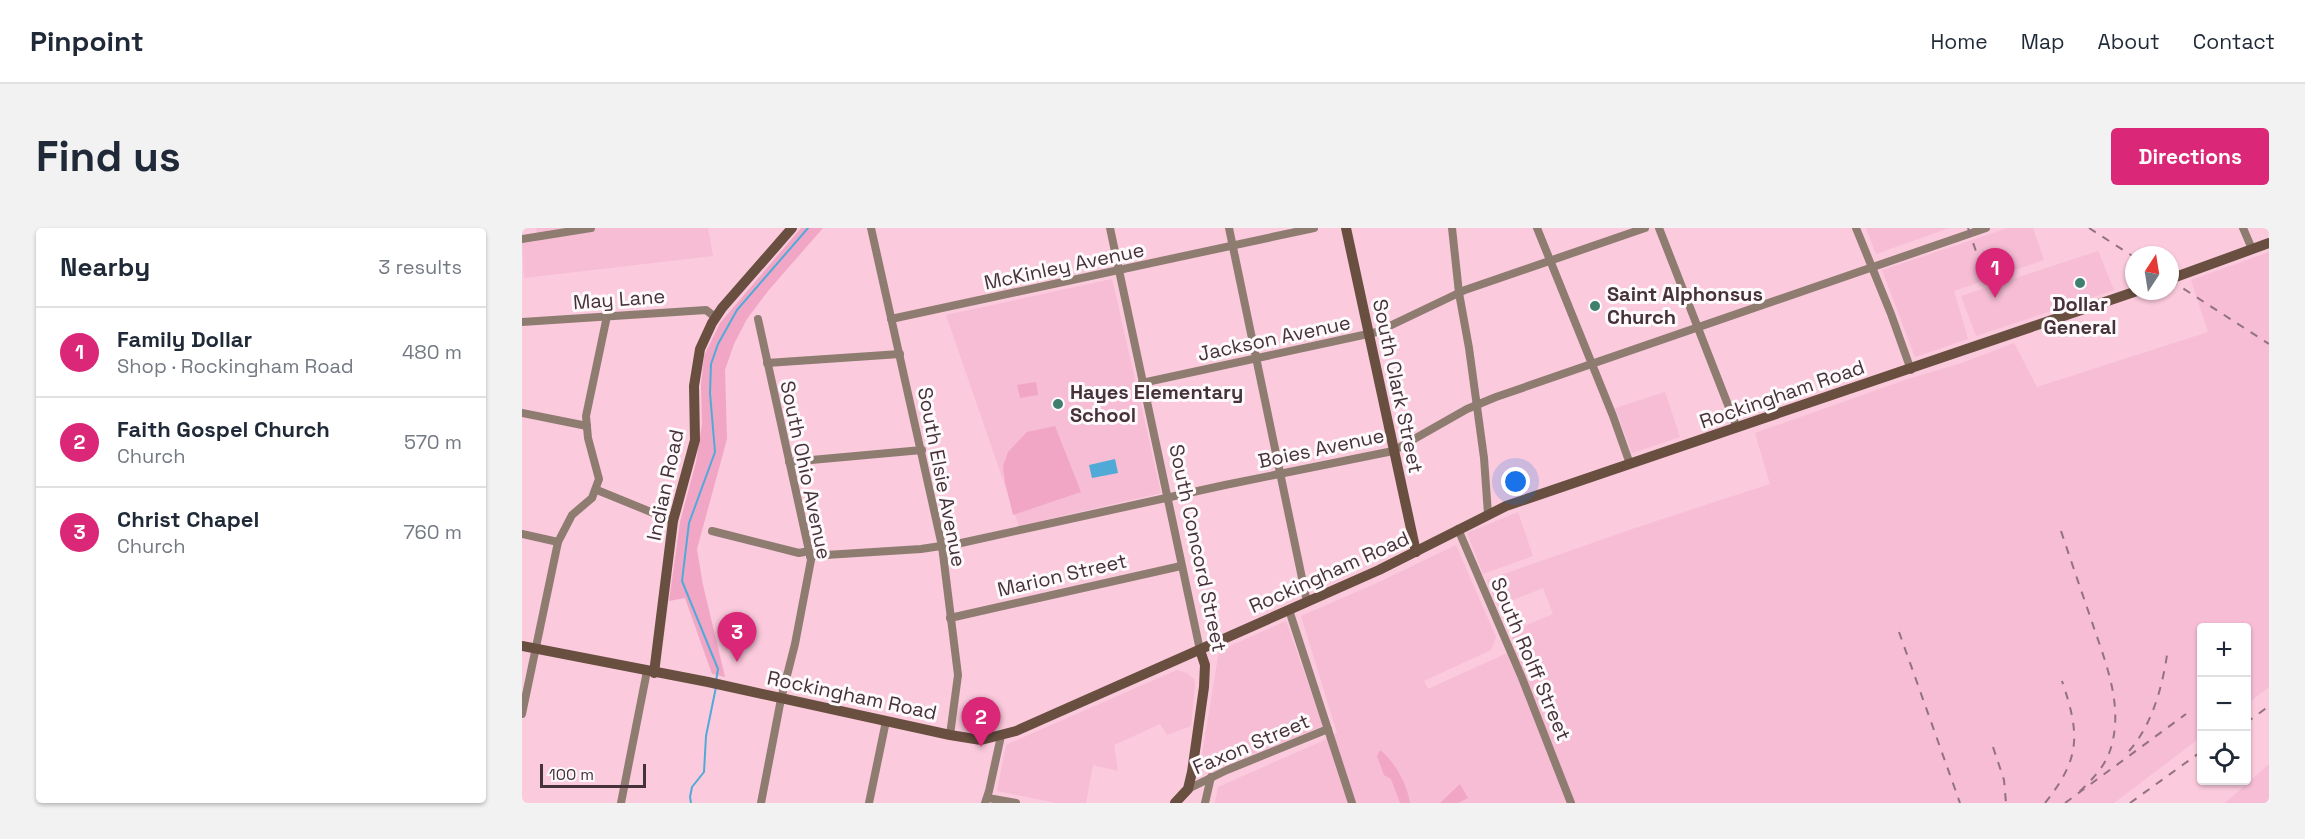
<!DOCTYPE html>
<html lang="en">
<head>
<meta charset="utf-8">
<style>
	:root { --surface:#fff; --page:#f2f2f3; --text:#1f2937; --muted:#747a83; --line:#e0e1e3; --accent:#db2777 }
	body { margin:0; font-family:"Space Grotesk",sans-serif; background:var(--page); color:var(--text) }
	.controls { position:absolute; right:18px; bottom:18px; display:grid; overflow:hidden; border-radius:6px; box-shadow:0 2px 4px #0004 }
	.controls button { width:54px; height:54px; display:grid; place-items:center; padding:0; border:0; border-bottom:2px solid var(--line); background:var(--surface); color:var(--text); font:30px sans-serif }
	.compass { position:absolute; left:1603px; top:18px; width:54px; height:54px; border-radius:50%; background:var(--surface); box-shadow:0 2px 4px #0004; rotate:12deg }
	.scale { position:absolute; left:18px; bottom:15px; width:106px; box-sizing:border-box; padding-left:6px; border:3px solid #46323a; border-top:0; font-size:16px; line-height:21px; white-space:nowrap; color:#46323a; -webkit-text-stroke:4px #fef9fb; paint-order:stroke }
	.you { position:absolute; left:994px; top:254px; width:21px; height:21px; margin:-15px; border:4px solid #fff; border-radius:50%; background:#1a73e8; box-shadow:0 0 0 9px #1a73e833 }
	.badge { display:grid; place-items:center; width:39px; height:39px; border-radius:50%; background:var(--accent); color:#fff; font-size:20px; font-weight:700 }
	.pin { position:absolute; translate:-50% -50px; filter:drop-shadow(0 2px 3px #0008) }
	.pin::after { content:''; position:absolute; top:32px; width:21px; height:18px; background:inherit; clip-path:polygon(0 0,100% 0,50% 100%) }
	.list { margin:0; padding:0; list-style:none }
	h2 { display:flex; justify-content:space-between; align-items:center; height:78px; margin:0; padding:0 24px; font-size:26px }
	h2 small { font-size:20px; font-weight:400; color:var(--muted) }
	.list li { display:grid; grid-template-columns:39px 1fr auto; gap:18px; align-items:center; box-sizing:border-box; height:90px; padding:0 24px; border-top:2px solid var(--line) }
	.list b { display:block; font-size:22px; white-space:nowrap }
	.list p { margin:0; font-size:20px; white-space:nowrap; color:var(--muted) }
	.list em { font-size:20px; font-style:normal; color:var(--muted) }
	.icon { flex:none; width:33px; height:33px; fill:none; stroke:currentColor; stroke-width:2; stroke-linecap:round; stroke-linejoin:round }
	.map { position:relative; flex:none; width:1747px; height:575px; overflow:hidden; border-radius:6px }
	header { display:flex; align-items:center; gap:36px; box-sizing:border-box; height:84px; padding:0 30px; background:var(--surface); border-bottom:2px solid var(--line) }
	header strong { font-size:28px }
	nav { display:flex; gap:33px; margin-inline-start:auto; font-size:21px }
	.intro { display:flex; align-items:center; justify-content:space-between; box-sizing:border-box; height:144px; padding:0 36px }
	h1 { margin:0; font-size:42px }
	.button { padding:15px 27px; border-radius:6px; background:var(--accent); color:#fff; font-size:21px; font-weight:700 }
	main { display:flex; gap:36px; padding:0 36px }
	aside { flex:1; background:var(--surface); border-radius:6px; box-shadow:0 2px 4px #0004 }
	.map>svg:first-child { display:block }
</style>
</head>
<body>
<header>
<strong>Pinpoint</strong>
<nav><a>Home</a><a>Map</a><a>About</a><a>Contact</a></nav>
</header>
<div class="intro"><h1>Find us</h1><a class="button">Directions</a></div>
<main>
<aside>
<h2>Nearby<small>3 results</small></h2>
<ul class="list">
<li><span class="badge">1</span><div><b>Family Dollar</b><p>Shop · Rockingham Road</p></div><em>480 m</em></li>
<li><span class="badge">2</span><div><b>Faith Gospel Church</b><p>Church</p></div><em>570 m</em></li>
<li><span class="badge">3</span><div><b>Christ Chapel</b><p>Church</p></div><em>760 m</em></li>
</ul>
</aside>
<div class="map">
<svg width="1747" height="575" viewBox="0 0 1747 575">
	<rect width="100%" height="100%" fill="#fbcadd"/>
	<g fill="#f6bdd4">
		<polygon points="14,0 186,0 191,28 2,50 0,15 16,13"/>
		<polygon points="1344,0 1427,0 1354,26"/>
		<polygon points="1486,0 1511,0 1522,32 1432,63 1446,111 1393,129 1360,42"/>
		<polygon points="1576,23 1592,62 1454,108 1439,68"/>
		<polygon points="1747,24 1747,459 1725,476 1724,400 1680,400 1679,509 1592,575 693,575 696,559 798,514 815,505 779,388 855,355 934,317 974,409 969,422 902,453 906,461 994,421 988,404 1031,386 1021,360 976,378 965,352 1113,300 1248,256 1233,205 1386,151 1440,135 1492,115 1515,159 1686,104 1669,52"/>
		<polygon points="590,51 639,265 497,298 424,87"/>
		<polygon points="1143,164 1158,209 1110,225 1093,180"/>
		<polygon points="996,284 1011,328 961,346 945,305"/>
		<polygon points="764,393 801,498 689,543 678,538 697,423"/>
		<polygon points="655,442 665,445 672,451 673,456 669,498 645,507 638,496 592,517 596,543 571,537 564,575 534,575 475,563 484,517"/>
		<polygon points="1747,536 1747,575 1703,575"/>
	</g>
	<g fill="#f1a6c5">
		<polygon points="279,0 301,0 246,63 225,91 212,116 203,142 205,211 175,321 181,357 203,449 190,446 163,370 147,373 158,294 174,234 180,196 179,157 182,128 198,95"/>
		<polygon points="514,154 516,167 498,170 495,157"/>
		<polygon points="533,198 559,264 491,287 483,254 481,238 486,224 505,204"/>
		<path d="M858,522C873,534 885,556 888,575H878L869,551L862,547L855,528Z"/>
		<polygon points="938,556 946,570 936,575 918,575"/>
	</g>
	<polygon fill="#50aad8" points="593,231 596,245 570,250 567,237"/>
	<g fill="none" stroke-linecap="round" stroke-linejoin="round">
		<g stroke="#50aad8" stroke-width="2">
			<polyline points="194,453 196,441 160,353 167,295 193,224 188,165 189,136 196,116 215,82 286,0"/>
			<polyline points="169,575 168,569 170,559 182,544 184,508 194,459"/>
		</g>
		<g stroke="#8e7c71" stroke-width="8">
			<polyline points="349,0 420,318 436,447 428,507"/>
			<polyline points="588,0 678,422"/>
			<polyline points="707,0 785,374"/>
			<polyline points="930,0 937,65 947,120 962,230 966,286"/>
			<polyline points="1015,0 1091,188 1108,236"/>
			<polyline points="1137,0 1215,200"/>
			<polyline points="1334,0 1369,86 1389,142"/>
			<polyline points="1721,0 1730,21"/>
			<polyline points="0,11 69,0"/>
			<polyline points="236,91 289,332 273,416 259,471 239,575"/>
			<polyline points="369,91 792,0"/>
			<polyline points="0,94 184,82 193,89"/>
			<polyline points="245,135 378,126"/>
			<polyline points="620,155 855,104 943,62 1123,0"/>
			<polyline points="0,185 65,198"/>
			<polyline points="267,234 400,222"/>
			<polyline points="75,262 151,293"/>
			<polyline points="936,301 1000,450 1049,575"/>
			<polyline points="190,303 277,325 287,323"/>
			<polyline points="0,306 36,314"/>
			<polyline points="288,328 399,321 439,315 703,257 871,223 945,181 974,169 1464,0"/>
			<polyline points="767,382 830,575"/>
			<polyline points="428,390 659,338"/>
			<polyline points="0,486 36,314 50,287 70,270 77,251 66,210 64,188 85,88"/>
			<polyline points="666,561 705,542 806,501"/>
			<polyline points="466,570 494,575"/>
			<polyline points="99,575 125,443"/>
			<polyline points="347,575 364,493"/>
			<polyline points="463,575 467,563 479,508"/>
			<polyline points="683,575 689,549"/>
		</g>
		<g stroke="#684f40" stroke-width="10">
			<polyline points="824,0 894,324"/>
			<polyline points="1648,51 1747,15"/>
			<polyline points="0,418 186,454 428,507 459,512 494,503 857,342 984,278 1615,63"/>
			<polyline points="132,445 151,293 173,212 172,158 178,121 190,95 200,80 270,0"/>
			<polyline points="653,575 666,561 670,544 682,459 683,437 678,422"/>
		</g>
		<g stroke="#92727f" stroke-width="2" stroke-dasharray="8 8" stroke-linecap="butt">
			<polyline points="1446,0 1457,32"/>
			<polyline points="1567,0 1612,29"/>
			<polyline points="1648,52 1747,116"/>
			<path d="M1539,303C1549,333 1559,362 1569,391C1582,431 1601,473 1590,516C1585,537 1571,551 1556,565"/>
			<polyline points="1377,404 1438,575"/>
			<polyline points="1724,495 1747,478"/>
			<polyline points="1471,519 1482,552 1484,575"/>
			<path d="M1607,523C1630,497 1640,460 1645,427"/>
			<path d="M1523,575C1559,530 1558,506 1540,453"/>
			<polyline points="1543,575 1664,486"/>
			<polyline points="1608,575 1680,523"/>
		</g>
	</g>
	<g fill="#3f7f6d" stroke="#fef9fb" stroke-width="2">
		<circle cx="1558" cy="55" r="6"/>
		<circle cx="1073" cy="78" r="6"/>
		<circle cx="536" cy="176" r="6"/>
	</g>
	<g text-anchor="middle" dominant-baseline="central" stroke-width="6" stroke-linejoin="round" paint-order="stroke">
		<g font-size="20" fill="#46323a" stroke="#fef9fb">
			<text transform="translate(542 38) rotate(-12)">McKinley Avenue</text>
			<text transform="translate(97 71) rotate(-4)">May Lane</text>
			<text transform="translate(752 110) rotate(-12)">Jackson Avenue</text>
			<text transform="translate(876 158) rotate(78)">South Clark Street</text>
			<text transform="translate(1260 166) rotate(-19)">Rockingham Road</text>
			<text transform="translate(799 220) rotate(-12)">Boies Avenue</text>
			<text transform="translate(284 242) rotate(78)">South Ohio Avenue</text>
			<text transform="translate(420 249) rotate(79)">South Elsie Avenue</text>
			<text transform="translate(143 257) rotate(-78)">Indian Road</text>
			<text transform="translate(676 320) rotate(78)">South Concord Street</text>
			<text transform="translate(807 344) rotate(-24)">Rockingham Road</text>
			<text transform="translate(540 347) rotate(-13)">Marion Street</text>
			<text transform="translate(1009 431) rotate(67)">South Rolff Street</text>
			<text transform="translate(330 467) rotate(12)">Rockingham Road</text>
			<text transform="translate(729 516) rotate(-23)">Faxon Street</text>
		</g>
		<g font-size="20" font-weight="bold" fill="#46323a" stroke="#fef9fb" text-anchor="start">
			<text x="1085" y="66">Saint Alphonsus<tspan x="1085" dy="23">Church</tspan></text>
			<text x="1558" y="76" text-anchor="middle">Dollar<tspan x="1558" dy="23">General</tspan></text>
			<text x="548" y="164">Hayes Elementary<tspan x="548" dy="23">School</tspan></text>
		</g>
	</g>
</svg>
<div class="controls">
<button>+</button>
<button>−</button>
<button><svg class="icon" aria-label="locate" viewBox="0 0 24 24"><circle cx="12" cy="12" r="6"/><path d="M12 2v4M12 18v4M2 12h4M18 12h4"/></svg></button>
</div>
<svg class="compass" viewBox="-18 -18 36 36"><path d="M0-13l5 13h-10z" fill="#e53935"/><path d="M0 13l5-13h-10z" fill="#747a83"/></svg>
<div class="scale">100 m</div>
<div class="you"></div>
<div class="pin badge" style="left:1473px;top:70px">1</div>
<div class="pin badge" style="left:459px;top:519px">2</div>
<div class="pin badge" style="left:215px;top:434px">3</div>
</div>
</main>
</body>
</html>
